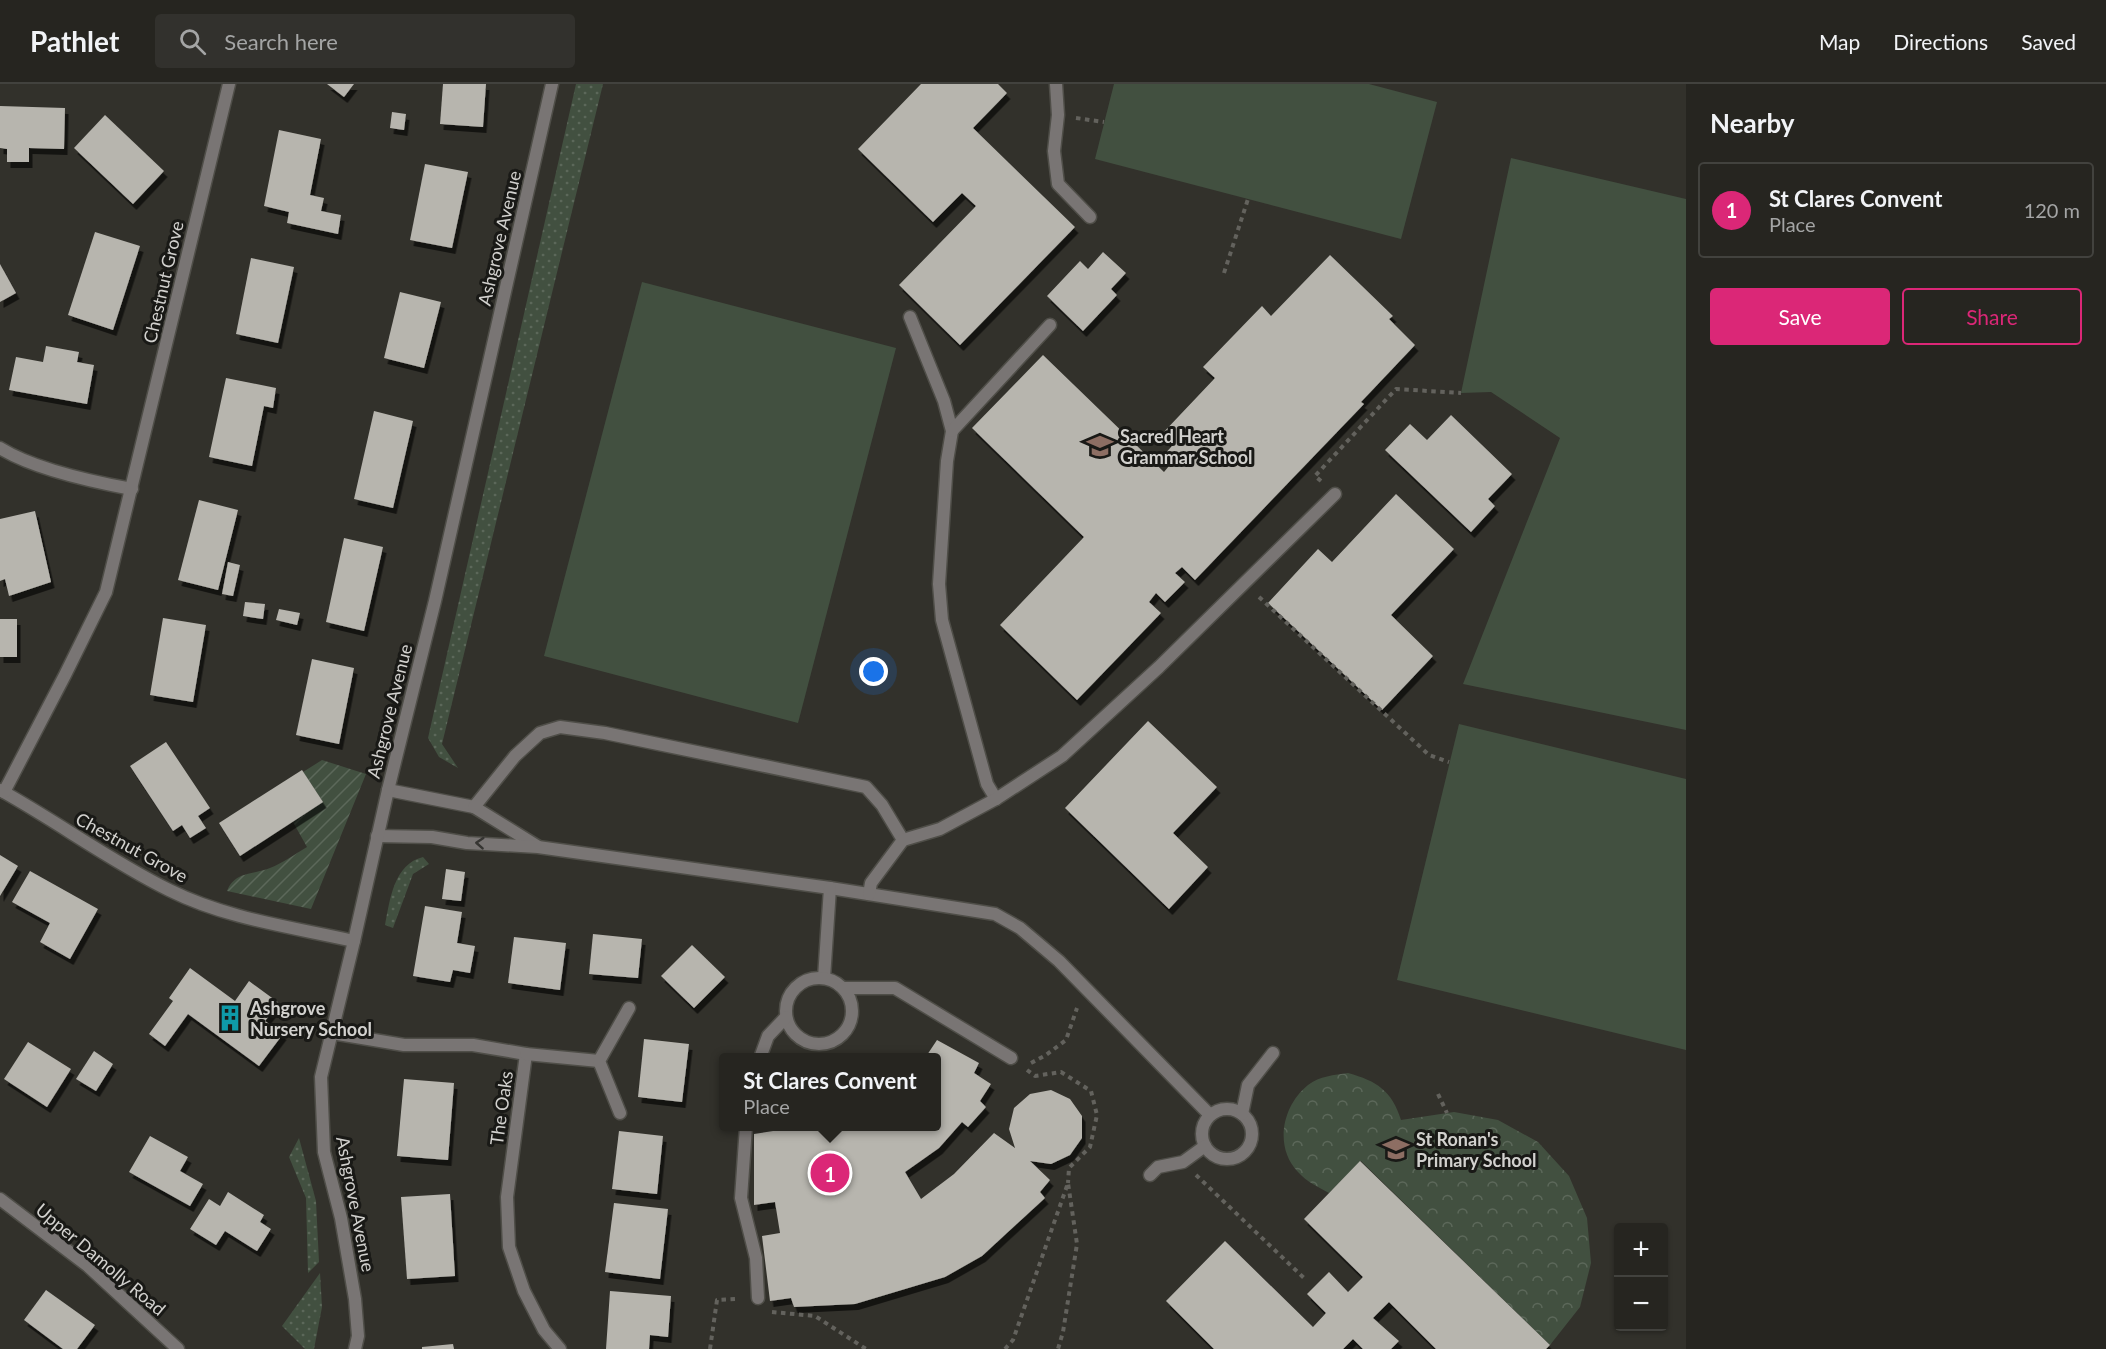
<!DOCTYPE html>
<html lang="en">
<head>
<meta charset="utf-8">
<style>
	:root { --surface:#262520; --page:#32312d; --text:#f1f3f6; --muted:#a4a5a5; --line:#42423e; --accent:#db2777 }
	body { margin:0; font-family:Lato,sans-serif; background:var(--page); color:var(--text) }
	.controls { position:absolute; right:18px; bottom:18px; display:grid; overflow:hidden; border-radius:6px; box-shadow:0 2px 4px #0004 }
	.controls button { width:54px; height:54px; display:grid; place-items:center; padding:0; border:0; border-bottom:2px solid var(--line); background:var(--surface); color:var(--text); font:30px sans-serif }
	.you { position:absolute; left:874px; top:588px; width:21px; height:21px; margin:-15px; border:4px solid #fff; border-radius:50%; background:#1a73e8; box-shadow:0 0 0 9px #1a73e833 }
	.badge { display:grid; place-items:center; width:39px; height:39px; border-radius:50%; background:var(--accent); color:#fff; font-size:20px; font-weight:700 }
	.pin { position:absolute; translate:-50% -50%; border:3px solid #fff; box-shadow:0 2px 6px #0006 }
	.popup { position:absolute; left:719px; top:969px; width:222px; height:78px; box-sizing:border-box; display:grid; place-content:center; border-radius:6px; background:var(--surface); filter:drop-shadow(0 2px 4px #0005); font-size:20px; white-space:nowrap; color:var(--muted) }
	.popup b { font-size:22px; color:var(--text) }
	.popup::after { content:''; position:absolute; left:50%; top:100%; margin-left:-12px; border:12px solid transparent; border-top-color:var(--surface) }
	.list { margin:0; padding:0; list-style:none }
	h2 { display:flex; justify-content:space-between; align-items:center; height:78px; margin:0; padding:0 24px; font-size:26px }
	h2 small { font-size:20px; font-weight:400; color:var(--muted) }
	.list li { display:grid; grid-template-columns:39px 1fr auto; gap:18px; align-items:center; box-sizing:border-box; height:96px; margin:0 12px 12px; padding:0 12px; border:2px solid var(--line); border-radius:6px }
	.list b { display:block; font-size:22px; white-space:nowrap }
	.list p { margin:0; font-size:20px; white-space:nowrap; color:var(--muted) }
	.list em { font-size:20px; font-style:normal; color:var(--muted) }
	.actions { display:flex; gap:12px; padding:18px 24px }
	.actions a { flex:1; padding:14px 0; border:2px solid var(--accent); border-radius:6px; text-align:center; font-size:21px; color:var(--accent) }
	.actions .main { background:var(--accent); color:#fff }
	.icon { flex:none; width:33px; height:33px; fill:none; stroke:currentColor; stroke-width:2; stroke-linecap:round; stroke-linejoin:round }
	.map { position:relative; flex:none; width:1686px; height:1265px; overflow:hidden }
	header { display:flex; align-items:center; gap:36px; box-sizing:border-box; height:84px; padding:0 30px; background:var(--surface); border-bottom:2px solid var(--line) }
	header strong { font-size:28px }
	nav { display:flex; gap:33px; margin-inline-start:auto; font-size:21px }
	.search { width:420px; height:54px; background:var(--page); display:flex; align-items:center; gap:15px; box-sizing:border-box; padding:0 21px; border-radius:6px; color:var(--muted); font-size:22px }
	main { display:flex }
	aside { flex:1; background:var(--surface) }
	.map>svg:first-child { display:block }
</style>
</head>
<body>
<header>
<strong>Pathlet</strong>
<div class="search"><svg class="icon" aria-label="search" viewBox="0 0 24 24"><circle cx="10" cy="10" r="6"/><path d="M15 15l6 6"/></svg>Search here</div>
<nav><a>Map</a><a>Directions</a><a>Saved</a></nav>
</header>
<main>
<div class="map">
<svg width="1686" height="1265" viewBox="0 0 1686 1265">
	<defs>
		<pattern id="grass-dots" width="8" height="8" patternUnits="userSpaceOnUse" patternTransform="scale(1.5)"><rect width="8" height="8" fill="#425040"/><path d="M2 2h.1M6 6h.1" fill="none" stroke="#5c685a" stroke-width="1.8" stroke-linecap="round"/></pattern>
		<pattern id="park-crowns" width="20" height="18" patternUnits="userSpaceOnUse" patternTransform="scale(1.5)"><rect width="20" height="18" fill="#425040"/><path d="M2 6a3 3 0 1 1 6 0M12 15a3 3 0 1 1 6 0" fill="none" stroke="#5c685a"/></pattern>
		<pattern id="garden-furrows" width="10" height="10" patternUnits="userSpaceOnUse" patternTransform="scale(1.5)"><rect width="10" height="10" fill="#425040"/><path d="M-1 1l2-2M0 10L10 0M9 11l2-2" fill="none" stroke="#5c685a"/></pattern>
		<filter id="shadow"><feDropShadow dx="3.5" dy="6" stdDeviation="0" flood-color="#0009"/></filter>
	</defs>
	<rect width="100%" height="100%" fill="#32312b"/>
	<g fill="url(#grass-dots)">
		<polygon points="576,0 603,0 442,660 458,684 439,673 428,654"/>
		<path d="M423,773L429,780L413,790L393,844L385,841C390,815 394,780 423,773Z"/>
		<polygon points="299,1054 316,1117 319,1178 308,1189 306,1114 289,1073"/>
		<polygon points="320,1189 322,1223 314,1265 305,1265 282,1242"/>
	</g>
	<path fill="url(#park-crowns)" d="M1348,989C1377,997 1392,1007 1401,1036L1454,1028L1498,1036L1538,1058L1569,1092L1587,1134L1591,1179L1580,1223L1550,1261L1361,1077L1329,1109C1318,1103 1307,1098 1298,1088C1274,1063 1282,1022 1308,1001C1320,992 1334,991 1348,989Z"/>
	<path fill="url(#garden-furrows)" d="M322,676L366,690L311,825L227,807C235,787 253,791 270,784C283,779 295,770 307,763L293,738L323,718L303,688Z"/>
	<g fill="#425040">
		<polygon points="1114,0 1369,0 1437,18 1401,155 1095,75"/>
		<polygon points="1511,74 1686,115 1686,646 1463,600 1560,354 1491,308 1461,309"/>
		<polygon points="642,198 896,264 798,639 544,572"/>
		<polygon points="1459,640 1686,695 1686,966 1397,896"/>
	</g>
	<g fill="#b7b5ae" filter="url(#shadow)">
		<polygon points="327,0 354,0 344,13"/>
		<polygon points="443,0 486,0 483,43 440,40"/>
		<polygon points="921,0 998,0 1007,9 973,44 1075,143 960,261 899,201 976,122 962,109 933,138 858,65"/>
		<polygon points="0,22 65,24 64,65 29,64 29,78 7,78 7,65 0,64"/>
		<polygon points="392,28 406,30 404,46 390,44"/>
		<polygon points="105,31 164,87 133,120 74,64"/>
		<polygon points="279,46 321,55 310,111 324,114 321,127 341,131 338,150 287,139 289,128 264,122"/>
		<polygon points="425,80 468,88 452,164 410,156"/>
		<polygon points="95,148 140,162 113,246 68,231"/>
		<polygon points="1103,168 1126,189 1111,205 1117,211 1083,247 1047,212 1080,177 1088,185"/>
		<polygon points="1330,171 1393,232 1389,235 1415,261 1361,318 1364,320 1195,496 1182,483 1175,489 1185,498 1165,518 1156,509 1149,518 1161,529 1077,616 1000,541 1084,453 972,344 1043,271 1164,388 1169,382 1161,374 1172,362 1161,351 1215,294 1203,283 1262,222 1271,232"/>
		<polygon points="251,174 294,183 278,259 236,250"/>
		<polygon points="0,180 16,209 0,218"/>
		<polygon points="400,208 441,218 424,284 384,274"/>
		<polygon points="46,262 79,268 77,278 94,281 87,320 9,306 16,273 43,278"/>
		<polygon points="226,294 276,304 273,324 264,322 252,382 209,373"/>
		<polygon points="374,327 413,337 393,424 354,415"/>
		<polygon points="1451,331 1512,390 1488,415 1495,422 1471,448 1385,366 1410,340 1427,356"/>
		<polygon points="1396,410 1454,465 1391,531 1433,572 1382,626 1268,519 1318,465 1332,478"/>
		<polygon points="199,416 238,426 218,506 178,496"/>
		<polygon points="35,427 51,498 9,512 5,495 0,497 0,435"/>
		<polygon points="344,454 383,463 364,547 326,538"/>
		<polygon points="228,478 240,481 233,512 222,510"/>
		<polygon points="245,518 265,520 263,535 243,532"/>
		<polygon points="279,525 300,529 297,541 276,536"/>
		<polygon points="163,534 206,541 193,618 150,611"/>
		<rect x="0" y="535" width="17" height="38"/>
		<polygon points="312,575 354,584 339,660 296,651"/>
		<polygon points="1148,637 1217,703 1173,749 1208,783 1169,825 1065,724"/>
		<polygon points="166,658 210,724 198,732 206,744 190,754 182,741 173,747 130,682"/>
		<polygon points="302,686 323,718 240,772 219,739"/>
		<polygon points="0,771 18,782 0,812"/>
		<polygon points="446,785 465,788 461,817 442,815"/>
		<polygon points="30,787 98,825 70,875 40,858 50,839 12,818"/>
		<polygon points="425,822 462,828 457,859 475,862 470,889 453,886 450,898 413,892"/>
		<polygon points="593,850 642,855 638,894 589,890"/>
		<polygon points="514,853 566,859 560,906 508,899"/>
		<polygon points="692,861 725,893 694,924 661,892"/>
		<polygon points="190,884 235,917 249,897 279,919 265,937 283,950 259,982 188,930 165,962 149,950 173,917 169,914"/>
		<polygon points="644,955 689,960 682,1018 638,1013"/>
		<polygon points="937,956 979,979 974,989 991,1000 980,1017 986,1023 968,1043 962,1038 939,1064 905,1088 921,1115 954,1090 994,1049 1015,1064 1009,1045 1014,1024 1030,1010 1051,1006 1070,1015 1082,1032 1082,1054 1070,1071 1051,1080 1030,1077 1050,1096 1040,1108 1045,1114 982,1172 945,1193 855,1220 794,1223 791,1214 770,1217 762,1152 780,1149 775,1118 754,1121 754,1050 805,1042 936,1042 936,974 925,974"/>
		<polygon points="28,958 71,985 47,1023 4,995"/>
		<polygon points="94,967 113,980 96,1007 76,995"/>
		<polygon points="404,995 454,999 448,1076 397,1072"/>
		<polygon points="619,1047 663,1052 657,1110 612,1105"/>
		<polygon points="150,1052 188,1073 180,1087 203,1100 190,1122 129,1088"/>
		<polygon points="1360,1077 1550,1261 1546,1265 1436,1265 1389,1218 1373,1234 1399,1257 1391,1265 1363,1265 1353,1255 1343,1265 1214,1265 1166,1217 1225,1157 1313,1243 1326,1229 1307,1210 1329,1188 1348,1208 1363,1193 1304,1135"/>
		<polygon points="228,1108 264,1131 260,1138 271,1145 257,1167 225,1147 216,1161 190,1145 209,1115 220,1122"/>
		<polygon points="450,1110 455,1192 407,1195 401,1113"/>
		<polygon points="614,1119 668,1125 660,1195 605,1188"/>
		<polygon points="46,1206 95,1241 77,1265 63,1265 24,1236"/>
		<polygon points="610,1207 671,1212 668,1253 650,1251 649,1265 606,1265"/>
		<polygon points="453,1260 454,1265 422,1265 422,1263"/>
	</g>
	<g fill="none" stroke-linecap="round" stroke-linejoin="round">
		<g stroke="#4f4e48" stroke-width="15">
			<g id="lane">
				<polyline points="1056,0 1058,31 1054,67 1058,100 1090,133"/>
				<polyline points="910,233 944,317 952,347 947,377 939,500 942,536 987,700 996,715"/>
				<polyline points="952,347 1050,241"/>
				<polyline points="388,706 474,723 537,762"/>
				<polyline points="474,723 515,672 540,649 560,643 605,649 866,703 882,721 903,756"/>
				<polyline points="377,752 432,753 467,759 538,763 830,804 995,830 1020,844 1059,877 1210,1031"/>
				<polyline points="869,810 871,799 903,756 940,745 996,715 1062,672 1159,583 1335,410"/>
				<polyline points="824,894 830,804"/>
				<circle cx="819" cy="927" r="33"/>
				<polyline points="843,904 895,904 1011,974"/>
				<polyline points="760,974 768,952 786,933"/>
				<circle cx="1227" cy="1050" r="25"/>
				<polyline points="1242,1030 1248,1001 1273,969"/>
				<polyline points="746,1042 741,1114 756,1174 758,1214"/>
				<polyline points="1150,1091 1158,1083 1183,1078 1205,1062"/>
			</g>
		</g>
		<g stroke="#4f4e48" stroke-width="15">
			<g id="street">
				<path d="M0,364C32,384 94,398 132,405"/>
				<path d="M0,706C58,738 110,777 169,806C227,835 292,843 354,857"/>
				<polyline points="4,708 65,591 106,508 229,0"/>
				<polyline points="332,949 404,961 473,961 526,970 507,1113 509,1163 524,1207 544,1246 560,1265"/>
				<polyline points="526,970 599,977"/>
				<polyline points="620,1029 599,977 629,924"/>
				<polyline points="0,1115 88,1182 178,1265"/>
				<polyline points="355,1265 358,1252 355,1215 341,1134 324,1068 321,993 354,857 388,706 435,517 552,0"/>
			</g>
		</g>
		<g stroke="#63625d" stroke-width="4" stroke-dasharray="4.5 4.5" stroke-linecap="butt">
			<polyline points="1076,34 1104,38"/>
			<polyline points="1224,189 1248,115"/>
			<polyline points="1321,397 1315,392 1396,305 1461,309"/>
			<polyline points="1259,513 1429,671 1449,678"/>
			<polyline points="1031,979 1046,971 1066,956 1077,924"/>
			<polyline points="1027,986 1035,992 1061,988 1091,1007 1097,1031 1090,1063 1069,1084 1068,1099"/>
			<polyline points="1438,1010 1447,1029"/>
			<polyline points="1196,1091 1305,1195"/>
			<polyline points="772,1228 815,1232 866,1265"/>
			<polyline points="710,1265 717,1216 737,1215"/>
			<polyline points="1005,1265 1013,1256 1068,1099 1077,1160 1063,1248 1058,1265"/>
		</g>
		<use href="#lane" stroke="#797574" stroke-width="12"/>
		<use href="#street" stroke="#797574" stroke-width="12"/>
	</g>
	<defs><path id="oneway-chevron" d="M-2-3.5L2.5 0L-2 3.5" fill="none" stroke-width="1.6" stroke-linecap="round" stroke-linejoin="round" transform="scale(1.5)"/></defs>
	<use stroke="#363532" href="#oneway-chevron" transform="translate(480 759) rotate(-176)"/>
	<defs>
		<g id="school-bare" transform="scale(2.07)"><path d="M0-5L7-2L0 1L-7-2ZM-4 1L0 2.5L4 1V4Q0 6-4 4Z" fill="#8d6e63" stroke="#191916" stroke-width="2.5" paint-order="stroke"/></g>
		<g id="building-bare" transform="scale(2.07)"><path d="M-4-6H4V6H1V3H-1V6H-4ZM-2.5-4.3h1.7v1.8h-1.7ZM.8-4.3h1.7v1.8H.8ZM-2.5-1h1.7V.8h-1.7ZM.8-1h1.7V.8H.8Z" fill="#0f9aa8" stroke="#191916" stroke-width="2.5" paint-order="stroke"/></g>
	</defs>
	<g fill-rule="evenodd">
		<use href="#school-bare" x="1100" y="362"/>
		<use href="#building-bare" x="230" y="934"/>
		<use href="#school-bare" x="1396" y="1065"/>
	</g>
	<g text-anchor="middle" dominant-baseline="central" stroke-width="6" stroke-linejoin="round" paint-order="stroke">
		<g font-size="18" fill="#d2d1ce" stroke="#191916">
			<text transform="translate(499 154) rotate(-77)">Ashgrove Avenue</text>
			<text transform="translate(163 198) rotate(-77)">Chestnut Grove</text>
			<text transform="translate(389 627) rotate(-76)">Ashgrove Avenue</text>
			<text transform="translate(132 763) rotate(29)">Chestnut Grove</text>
			<text transform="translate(501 1024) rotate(-82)">The Oaks</text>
			<text transform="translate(356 1120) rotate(79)">Ashgrove Avenue</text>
			<text transform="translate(101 1175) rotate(40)">Upper Damolly Road</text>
		</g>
		<g font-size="18" font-weight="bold" fill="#d2d1ce" stroke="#191916" text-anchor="start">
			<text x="1120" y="352">Sacred Heart<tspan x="1120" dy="21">Grammar School</tspan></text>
			<text x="250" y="924">Ashgrove<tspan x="250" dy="21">Nursery School</tspan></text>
			<text x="1416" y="1055">St Ronan's<tspan x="1416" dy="21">Primary School</tspan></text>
		</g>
	</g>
</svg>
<div class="controls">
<button>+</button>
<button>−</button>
</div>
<div class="you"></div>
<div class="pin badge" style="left:830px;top:1089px">1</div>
<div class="popup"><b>St Clares Convent</b>Place</div>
</div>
<aside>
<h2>Nearby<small></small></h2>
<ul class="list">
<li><span class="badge">1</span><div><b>St Clares Convent</b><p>Place</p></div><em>120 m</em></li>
</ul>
<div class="actions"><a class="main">Save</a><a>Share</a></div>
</aside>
</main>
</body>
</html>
